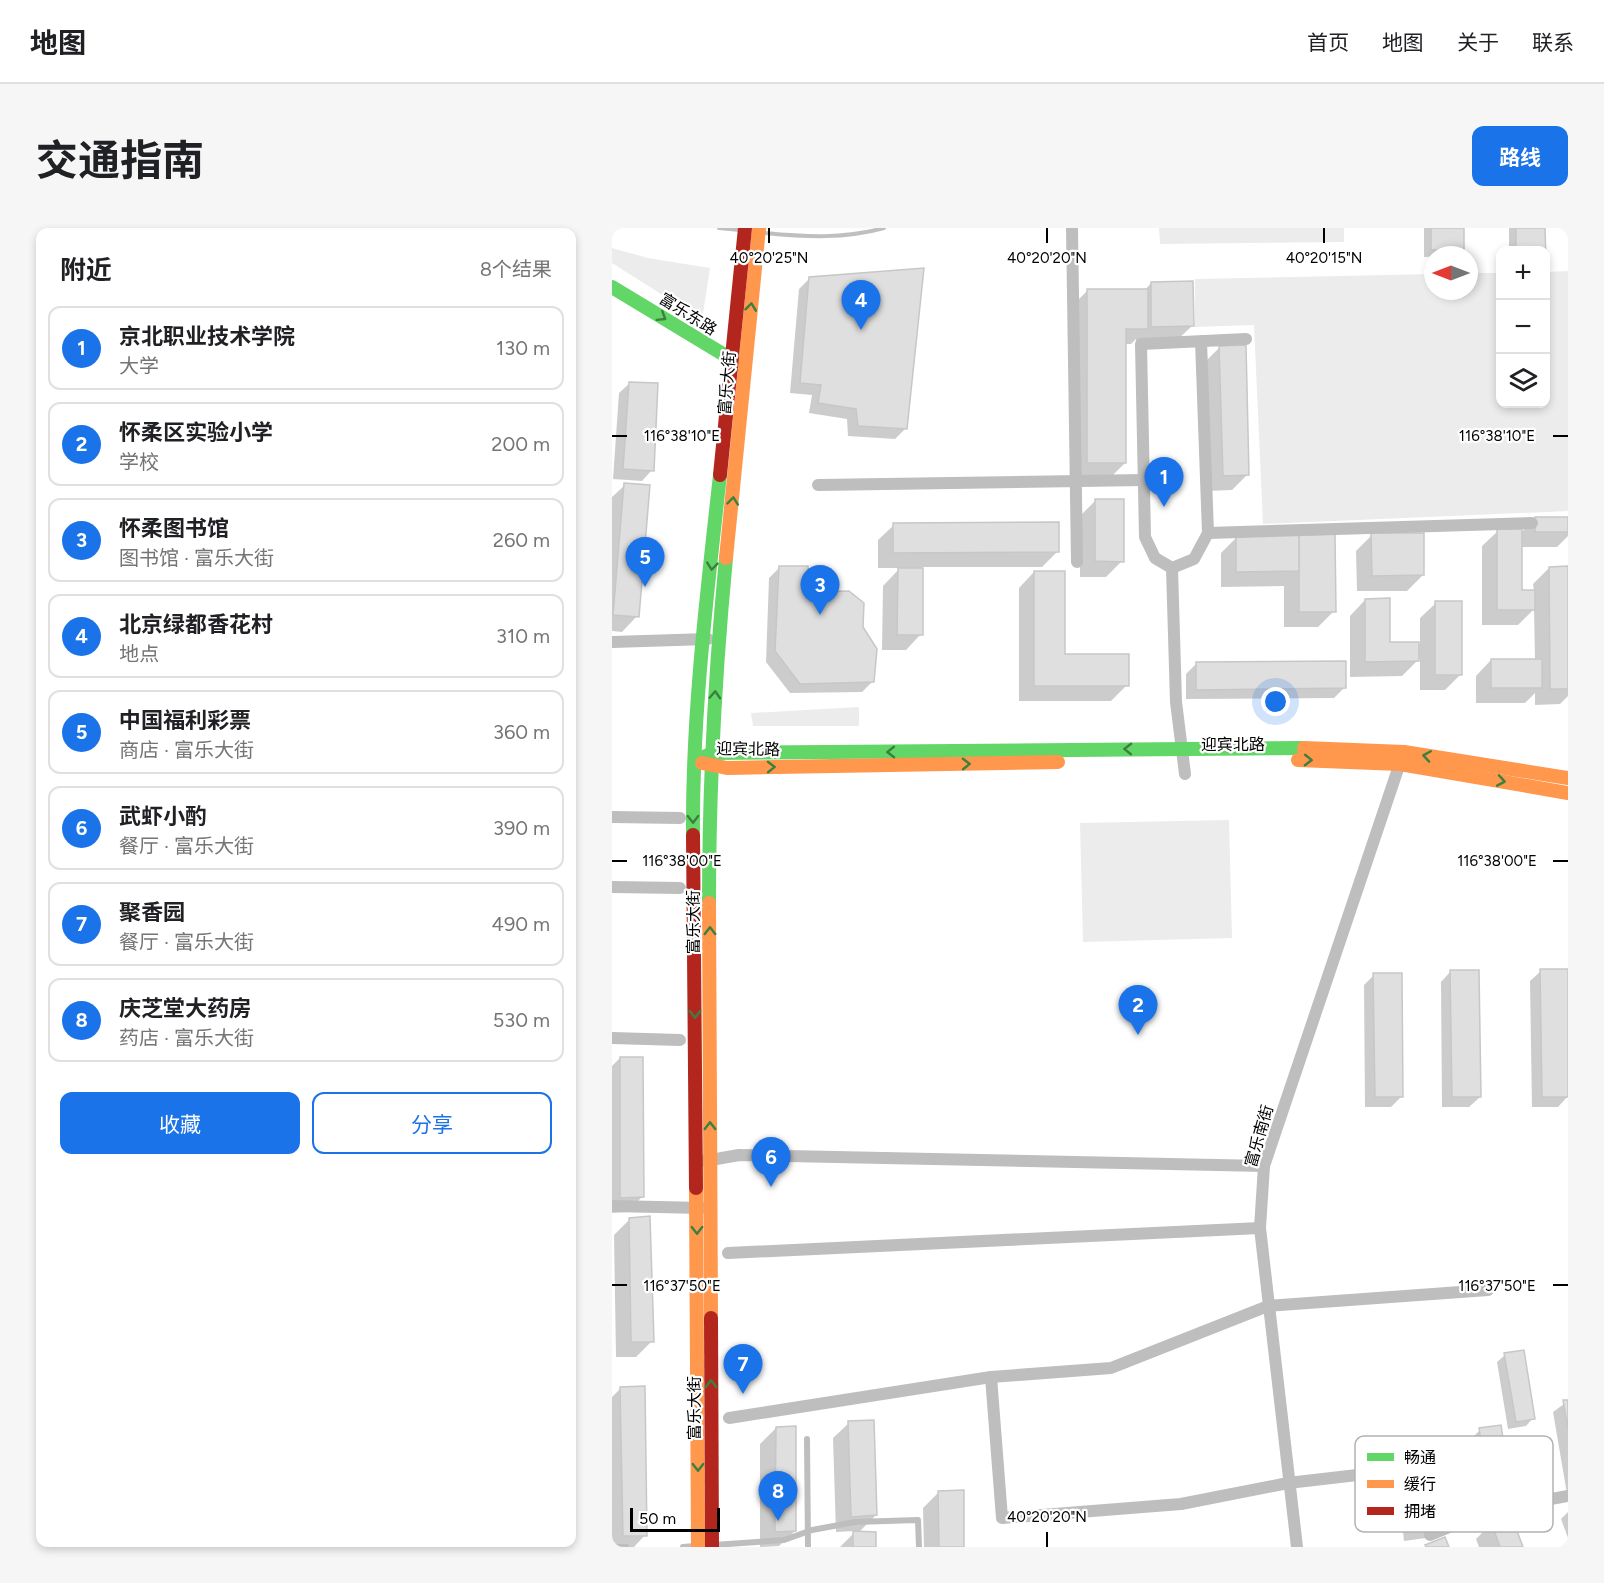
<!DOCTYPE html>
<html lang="zh">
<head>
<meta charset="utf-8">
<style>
	:root { --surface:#fff; --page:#f6f6f6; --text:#202124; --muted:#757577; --line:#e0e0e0; --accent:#1a73e8 }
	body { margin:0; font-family:Figtree,"Noto Sans SC",sans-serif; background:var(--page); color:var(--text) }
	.controls { position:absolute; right:18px; top:18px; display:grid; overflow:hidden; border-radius:12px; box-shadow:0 3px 9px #0003 }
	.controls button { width:54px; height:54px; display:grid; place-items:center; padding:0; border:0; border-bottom:2px solid var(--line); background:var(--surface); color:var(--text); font:30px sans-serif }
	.compass { position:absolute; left:812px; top:18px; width:54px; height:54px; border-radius:50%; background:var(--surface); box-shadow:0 3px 9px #0003; rotate:270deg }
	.scale { position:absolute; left:18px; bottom:15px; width:90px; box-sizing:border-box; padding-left:6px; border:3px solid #000; border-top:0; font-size:16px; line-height:21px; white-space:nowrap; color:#000; -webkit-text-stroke:4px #fff; paint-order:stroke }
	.you { position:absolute; left:664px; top:474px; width:21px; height:21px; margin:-15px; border:4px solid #fff; border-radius:50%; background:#1a73e8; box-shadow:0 0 0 9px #1a73e833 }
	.badge { display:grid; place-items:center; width:39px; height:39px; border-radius:50%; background:var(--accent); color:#fff; font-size:20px; font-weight:700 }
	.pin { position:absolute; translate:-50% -50px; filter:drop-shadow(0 2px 3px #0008) }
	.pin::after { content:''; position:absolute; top:32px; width:21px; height:18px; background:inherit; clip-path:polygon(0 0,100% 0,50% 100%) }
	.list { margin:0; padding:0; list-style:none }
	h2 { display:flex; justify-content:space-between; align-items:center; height:78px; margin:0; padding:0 24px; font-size:26px }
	h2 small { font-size:20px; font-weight:400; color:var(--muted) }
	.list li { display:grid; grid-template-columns:39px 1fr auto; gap:18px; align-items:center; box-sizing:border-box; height:84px; margin:0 12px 12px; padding:0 12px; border:2px solid var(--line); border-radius:12px }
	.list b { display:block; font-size:22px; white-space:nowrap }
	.list p { margin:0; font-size:20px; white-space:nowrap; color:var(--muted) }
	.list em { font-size:20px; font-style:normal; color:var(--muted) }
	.actions { display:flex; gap:12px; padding:18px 24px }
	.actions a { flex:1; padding:14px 0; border:2px solid var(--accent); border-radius:12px; text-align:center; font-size:21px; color:var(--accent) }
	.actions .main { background:var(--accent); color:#fff }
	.icon { flex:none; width:33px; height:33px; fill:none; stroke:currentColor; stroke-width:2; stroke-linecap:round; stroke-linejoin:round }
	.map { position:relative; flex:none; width:956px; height:1319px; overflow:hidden; border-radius:12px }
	header { display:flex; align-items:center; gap:36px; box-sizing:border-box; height:84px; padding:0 30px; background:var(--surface); border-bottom:2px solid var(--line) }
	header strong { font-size:28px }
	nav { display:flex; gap:33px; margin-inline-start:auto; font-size:21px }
	.intro { display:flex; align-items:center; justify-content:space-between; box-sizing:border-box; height:144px; padding:0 36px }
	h1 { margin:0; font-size:42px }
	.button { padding:15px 27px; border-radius:12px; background:var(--accent); color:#fff; font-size:21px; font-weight:700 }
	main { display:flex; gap:36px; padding:0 36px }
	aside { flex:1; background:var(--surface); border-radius:12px; box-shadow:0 3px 9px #0003 }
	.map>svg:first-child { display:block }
</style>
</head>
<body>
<header>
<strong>地图</strong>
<nav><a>首页</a><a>地图</a><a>关于</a><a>联系</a></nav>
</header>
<div class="intro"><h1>交通指南</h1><a class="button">路线</a></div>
<main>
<aside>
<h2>附近<small>8个结果</small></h2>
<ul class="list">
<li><span class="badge">1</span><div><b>京北职业技术学院</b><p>大学</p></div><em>130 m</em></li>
<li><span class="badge">2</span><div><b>怀柔区实验小学</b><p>学校</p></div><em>200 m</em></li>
<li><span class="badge">3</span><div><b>怀柔图书馆</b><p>图书馆 · 富乐大街</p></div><em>260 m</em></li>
<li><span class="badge">4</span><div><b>北京绿都香花村</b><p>地点</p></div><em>310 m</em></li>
<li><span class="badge">5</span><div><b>中国福利彩票</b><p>商店 · 富乐大街</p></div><em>360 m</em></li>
<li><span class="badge">6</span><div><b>武虾小酌</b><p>餐厅 · 富乐大街</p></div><em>390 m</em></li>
<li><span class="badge">7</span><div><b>聚香园</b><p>餐厅 · 富乐大街</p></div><em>490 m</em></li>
<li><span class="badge">8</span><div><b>庆芝堂大药房</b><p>药店 · 富乐大街</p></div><em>530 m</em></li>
</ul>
<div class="actions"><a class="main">收藏</a><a>分享</a></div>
</aside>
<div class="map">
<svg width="956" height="1319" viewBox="0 0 956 1319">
	<rect width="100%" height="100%" fill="#fff"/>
	<g fill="#ececec">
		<polygon points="547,0 732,0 732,14 548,16"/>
		<polygon points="0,20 36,30 98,40 90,92 0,35"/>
		<polygon points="956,43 956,283 651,296 642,97 583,99 583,51 821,46 821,63 857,63 857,45 888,45 888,176 933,176 934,44"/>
		<polygon points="247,479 247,498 141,498 139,485"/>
		<polygon points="617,592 620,710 471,714 468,595"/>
	</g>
	<g fill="#0003">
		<polygon points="812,0 850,0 850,21 845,27 812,29"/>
		<rect x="897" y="0" width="35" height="22"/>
		<polygon points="197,51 293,201 283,211 236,208 235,191 197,185 200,167 178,165 187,61"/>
		<polygon points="539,55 580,98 564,113 524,114 524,111 519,116 513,116 513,235 497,251 460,251 460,78 476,62 533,62"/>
		<polygon points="608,119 636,246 620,262 595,263 592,135"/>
		<polygon points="18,155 40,242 30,253 1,251 7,165"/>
		<polygon points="13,257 25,388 10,404 0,403 0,269"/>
		<polygon points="484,272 510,333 494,349 468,349 468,288"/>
		<polygon points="923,290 956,290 956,308 945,319 908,319 908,363 922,363 921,356 937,340 956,340 956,468 948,476 923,477 923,465 913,475 864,475 864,448 879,432 923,432 922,381 906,397 870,397 870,318 886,303 908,306"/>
		<polygon points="282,297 446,323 430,339 310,339 309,406 294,422 270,422 271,358 288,340 266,340 266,312"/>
		<polygon points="760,307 811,347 795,363 745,363 744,323"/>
		<polygon points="721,308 722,383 706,399 672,399 672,358 609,359 609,325 625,309"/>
		<polygon points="168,339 195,366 250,400 261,453 250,464 178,465 154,434 157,350"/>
		<polygon points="422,344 451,428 515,457 499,473 407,473 407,360"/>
		<polygon points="753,372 776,416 808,416 808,390 824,375 849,446 833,462 808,462 808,430 790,448 738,449 738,388"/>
		<polygon points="584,436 732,460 722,470 574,471 574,446"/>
		<polygon points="839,743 868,869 857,879 830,879 829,754"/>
		<polygon points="929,743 956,868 946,879 920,879 918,753"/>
		<polygon points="762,747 789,869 779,879 753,879 752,757"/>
		<polygon points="8,830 30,969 15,984 0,985 0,838"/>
		<polygon points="17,992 40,1113 24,1129 4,1129 2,1007"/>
		<polygon points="893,1127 921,1190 914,1198 896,1201 885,1134"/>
		<polygon points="9,1160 33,1307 22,1319 0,1319 0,1169"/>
		<polygon points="956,1173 956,1266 955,1266 941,1184"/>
		<polygon points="237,1195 264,1287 246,1305 263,1319 228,1319 244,1303 224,1304 221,1210"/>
		<polygon points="164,1200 183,1303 167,1318 148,1319 148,1216"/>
		<polygon points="868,1202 898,1270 882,1285 840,1294 835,1283 860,1268 859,1261 855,1265 834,1269 828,1229 835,1221 853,1217"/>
		<polygon points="798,1213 830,1295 814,1310 792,1313 783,1229"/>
		<polygon points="327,1264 350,1319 312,1319 311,1280"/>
		<polygon points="956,1284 956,1310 949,1291"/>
		<polygon points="880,1295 910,1319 867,1319 864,1311"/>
	</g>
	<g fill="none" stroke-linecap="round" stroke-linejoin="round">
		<g stroke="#bfbfbf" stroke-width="4">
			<polyline points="107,0 128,2"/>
			<path d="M153,5C194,9 232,11 272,0"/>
		</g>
	</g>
	<g fill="#dfdfdf" stroke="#c7c7c7" stroke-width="1.5">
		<rect x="819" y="0" width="33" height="22"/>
		<polygon points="904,0 933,0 934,31 933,22 904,22"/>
		<polygon points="312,40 295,201 246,198 244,181 206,175 209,157 188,155 197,49"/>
		<polygon points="581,53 582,98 539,99 539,54"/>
		<polygon points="475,61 536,61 536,101 514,101 514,235 475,235"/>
		<polygon points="634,117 637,247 611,248 607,118"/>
		<polygon points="17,154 46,155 42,243 11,241"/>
		<polygon points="12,255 38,257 27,389 1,387"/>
		<polygon points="483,271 512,271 512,334 483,333"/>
		<rect x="923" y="289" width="33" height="15"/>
		<polygon points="447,294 447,324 281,325 281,295"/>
		<polygon points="885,301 910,301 910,362 923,362 923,382 885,382"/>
		<polygon points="759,305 812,305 812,347 760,348"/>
		<polygon points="723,306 724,384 687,384 687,307"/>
		<polygon points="624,307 687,307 687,343 624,344"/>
		<polygon points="167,338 196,338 196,364 237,363 252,375 251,399 265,421 262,454 188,456 163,423"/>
		<polygon points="956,338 956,461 938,461 937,339"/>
		<polygon points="286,340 311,340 311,407 285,407"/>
		<polygon points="422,343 453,343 453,426 517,426 517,458 422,458"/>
		<polygon points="778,370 778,414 807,414 807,433 753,434 753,371"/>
		<rect x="823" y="373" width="27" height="74"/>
		<rect x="879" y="431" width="51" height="29"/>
		<polygon points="734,433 734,460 584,462 584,434"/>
		<polygon points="928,741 956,741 956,869 930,869"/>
		<polygon points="838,742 867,742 869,869 840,869"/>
		<polygon points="761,745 790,745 791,869 763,869"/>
		<polygon points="8,829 31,829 32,969 8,970"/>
		<polygon points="38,988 42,1114 19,1114 17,990"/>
		<polygon points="912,1122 923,1191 904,1194 892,1125"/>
		<polygon points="33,1158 35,1308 11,1308 8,1159"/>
		<polygon points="951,1172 956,1172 956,1202"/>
		<polygon points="262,1192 265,1287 239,1289 236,1193"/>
		<polygon points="889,1197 900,1270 878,1273 867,1200"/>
		<polygon points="184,1198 184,1303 163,1304 164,1199"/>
		<polygon points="352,1262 352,1319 327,1319 326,1263"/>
		<polygon points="899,1287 911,1319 888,1319 879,1294"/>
		<polygon points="241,1303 264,1304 264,1319 241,1319"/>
		<polygon points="833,1309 837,1319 814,1319 813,1317"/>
	</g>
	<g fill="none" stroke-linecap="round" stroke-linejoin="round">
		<g stroke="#bebebe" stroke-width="6">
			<polyline points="195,1211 196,1319"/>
			<polyline points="102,1317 172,1312 200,1302 243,1294 306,1292 307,1319"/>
			<polyline points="0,1319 14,1319"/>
			<polyline points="71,1319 83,1318"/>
		</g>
		<g stroke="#bebebe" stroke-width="12">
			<polyline points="460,0 465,334"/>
			<polyline points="589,113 596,305 582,331 560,340 543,330 533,309 529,116 634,111"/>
			<polyline points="206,257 532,252"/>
			<polyline points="596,305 920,295"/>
			<polyline points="560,340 564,474 573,546"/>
			<polyline points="0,414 96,411"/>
			<polyline points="0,589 68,590"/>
			<polyline points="0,659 68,660"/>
			<polyline points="0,810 68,812"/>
			<polyline points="93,933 127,927 652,938"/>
			<polyline points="0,978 91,980"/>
			<polyline points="116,1025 648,1000"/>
			<polyline points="379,1149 390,1290 569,1276 676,1255 754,1246"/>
			<polyline points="117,1190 379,1149 499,1140 656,1078 876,1062"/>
			<polyline points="818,1307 878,1282 956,1268"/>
			<polyline points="685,1319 648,1000 652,938 790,529"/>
		</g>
		<g stroke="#63d668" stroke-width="14">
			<polyline points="0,59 129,137"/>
			<polyline points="92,529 101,525 692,520"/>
			<path d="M81,607C80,487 95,366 108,247"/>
			<path d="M97,675C97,560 103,445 114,330"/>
		</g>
		<g stroke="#ff974d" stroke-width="14">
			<polyline points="114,330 147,0"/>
			<polyline points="692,520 792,524 956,550"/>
			<polyline points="686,532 788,536 956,565"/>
			<polyline points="90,535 115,540 446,534"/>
			<polyline points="97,675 99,1090"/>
			<polyline points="84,960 86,1319"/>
		</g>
		<g stroke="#b3261e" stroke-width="14">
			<polyline points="108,247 133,0"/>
			<polyline points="81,607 84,960"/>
			<polyline points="99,1090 100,1319"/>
		</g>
	</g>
	<defs><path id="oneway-chevron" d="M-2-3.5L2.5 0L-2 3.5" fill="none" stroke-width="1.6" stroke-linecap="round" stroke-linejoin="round" transform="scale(1.5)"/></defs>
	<g stroke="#3b803e">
		<use href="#oneway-chevron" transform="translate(139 79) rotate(-83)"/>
		<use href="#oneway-chevron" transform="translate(50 89) rotate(32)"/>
		<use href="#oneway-chevron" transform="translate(121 273) rotate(-84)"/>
		<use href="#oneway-chevron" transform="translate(100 338) rotate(96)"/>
		<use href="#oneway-chevron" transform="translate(103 467) rotate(-87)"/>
		<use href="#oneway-chevron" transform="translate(516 521) rotate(-179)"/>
		<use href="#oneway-chevron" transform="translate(279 524) rotate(179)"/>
		<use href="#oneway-chevron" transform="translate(815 528) rotate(-171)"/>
		<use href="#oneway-chevron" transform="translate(696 532) rotate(1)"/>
		<use href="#oneway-chevron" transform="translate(354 536) rotate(-1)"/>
		<use href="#oneway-chevron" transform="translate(159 539) rotate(-1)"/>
		<use href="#oneway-chevron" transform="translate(889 553) rotate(10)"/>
		<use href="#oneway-chevron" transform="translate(81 591) rotate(89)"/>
		<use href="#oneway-chevron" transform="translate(98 703) rotate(-90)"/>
		<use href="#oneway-chevron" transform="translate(83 786) rotate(89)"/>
		<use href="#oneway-chevron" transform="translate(98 898) rotate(-90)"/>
		<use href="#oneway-chevron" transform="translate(85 1002) rotate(90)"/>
		<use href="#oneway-chevron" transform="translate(99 1156) rotate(-90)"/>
		<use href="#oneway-chevron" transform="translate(86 1239) rotate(90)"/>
	</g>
	<path fill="none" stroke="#000" stroke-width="2" d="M157,0V15M435,0V15M712,0V15M0,208H15M941,208H956M0,633H15M941,633H956M0,1057H15M941,1057H956M435,1304V1319"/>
	<g text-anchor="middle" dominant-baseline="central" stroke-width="4.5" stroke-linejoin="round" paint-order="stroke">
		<g font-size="16" fill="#000" stroke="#fff">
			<text transform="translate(76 86) rotate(32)">富乐东路</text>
			<text transform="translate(115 155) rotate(-85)">富乐大街</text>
			<text x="621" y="516">迎宾北路</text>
			<text transform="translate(136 521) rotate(1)">迎宾北路</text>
			<text transform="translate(81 694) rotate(-90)">富乐大街</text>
			<text transform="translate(647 908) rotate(-74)">富乐南街</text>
			<text transform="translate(82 1180) rotate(-90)">富乐大街</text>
		</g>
	</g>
	<rect x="743" y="1208" width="198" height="96" rx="9" fill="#fff" stroke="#b2b2b2" stroke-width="1.5"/>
	<rect x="755" y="1225" width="27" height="8" fill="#63d668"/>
	<rect x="755" y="1252" width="27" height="8" fill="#ff974d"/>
	<rect x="755" y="1279" width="27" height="8" fill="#b3261e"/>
	<g font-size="16" fill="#000">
		<text x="792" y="1235">畅通</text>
		<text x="792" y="1262">缓行</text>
		<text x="792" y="1289">拥堵</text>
	</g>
	<g font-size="15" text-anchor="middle" fill="#000" stroke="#fff" stroke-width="4.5" stroke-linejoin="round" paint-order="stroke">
		<text x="157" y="35">40°20'25"N</text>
		<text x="435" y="35">40°20'20"N</text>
		<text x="712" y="35">40°20'15"N</text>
		<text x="885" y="213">116°38'10"E</text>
		<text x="70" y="213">116°38'10"E</text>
		<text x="885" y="638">116°38'00"E</text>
		<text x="70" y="638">116°38'00"E</text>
		<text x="885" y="1063">116°37'50"E</text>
		<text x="70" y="1063">116°37'50"E</text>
		<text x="435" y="1294">40°20'20"N</text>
	</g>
</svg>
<div class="controls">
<button>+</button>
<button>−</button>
<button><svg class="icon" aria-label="layers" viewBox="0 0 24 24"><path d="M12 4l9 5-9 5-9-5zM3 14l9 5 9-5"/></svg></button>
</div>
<svg class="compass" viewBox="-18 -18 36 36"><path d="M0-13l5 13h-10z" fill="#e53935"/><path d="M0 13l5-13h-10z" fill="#757577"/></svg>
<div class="scale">50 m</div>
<div class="you"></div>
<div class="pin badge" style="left:552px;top:279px">1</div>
<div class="pin badge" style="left:526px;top:807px">2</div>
<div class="pin badge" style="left:208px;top:387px">3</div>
<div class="pin badge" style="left:249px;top:102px">4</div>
<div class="pin badge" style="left:33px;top:359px">5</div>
<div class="pin badge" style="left:159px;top:959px">6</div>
<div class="pin badge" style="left:131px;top:1166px">7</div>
<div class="pin badge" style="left:166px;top:1293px">8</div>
</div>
</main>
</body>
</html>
